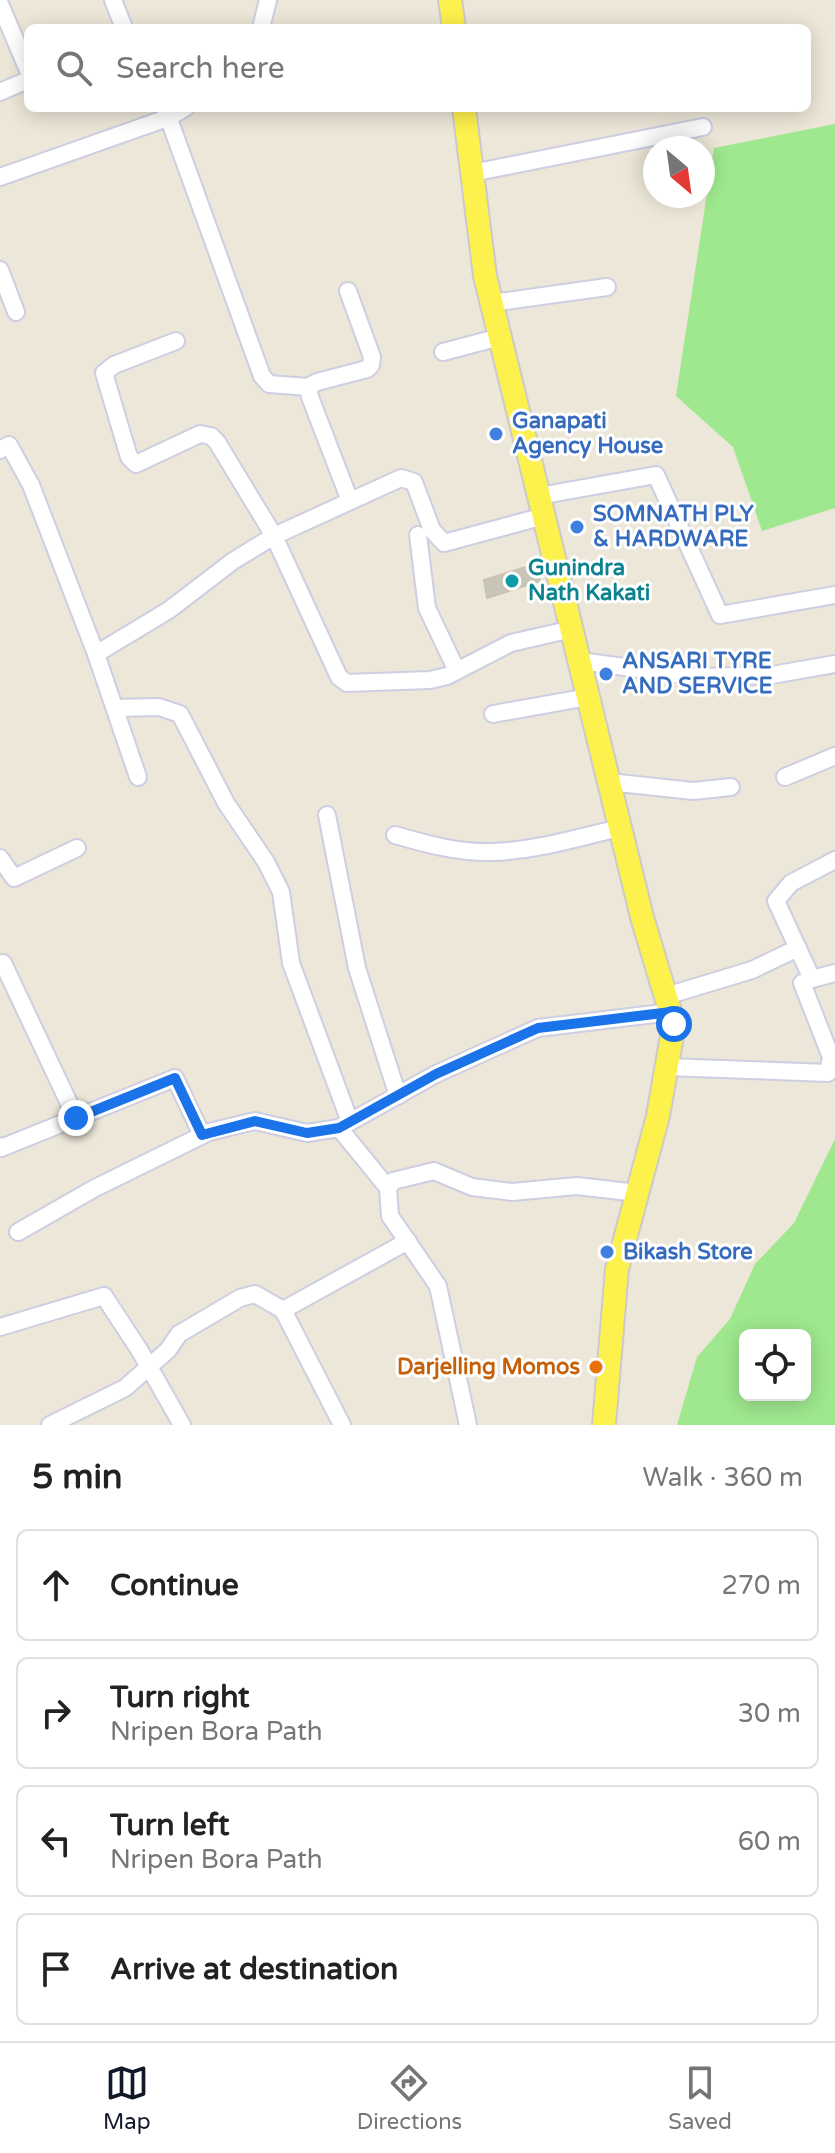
<!DOCTYPE html>
<html lang="en">
<head>
<meta charset="utf-8">
<style>
	:root { --surface:#fff; --page:#f2f2f2; --text:#222; --muted:#767676; --line:#e0e0e0; --accent:#111827 }
	body { margin:0; font-family:"Varela Round",sans-serif; background:var(--page); color:var(--text) }
	.controls { position:absolute; right:24px; bottom:24px; display:grid; overflow:hidden; border-radius:12px; box-shadow:0 4px 20px #0003 }
	.controls button { width:72px; height:72px; display:grid; place-items:center; padding:0; border:0; border-bottom:2px solid var(--line); background:var(--surface); color:var(--text); font:40px sans-serif }
	.compass { position:absolute; left:643px; top:136px; width:72px; height:72px; border-radius:50%; background:var(--surface); box-shadow:0 4px 20px #0003; rotate:151deg }
	.stop { position:absolute; width:24px; height:24px; margin:-18px; border:6px solid #1a73e8; border-radius:50%; background:#fff }
	.stop.end { background:#1a73e8; border-color:#fff; box-shadow:0 2px 8px #0008 }
	.list { margin:0; padding:0; list-style:none }
	h2 { display:flex; justify-content:space-between; align-items:center; height:104px; margin:0; padding:0 32px; font-size:34px }
	h2 small { font-size:26px; font-weight:400; color:var(--muted) }
	.list li { display:grid; grid-template-columns:52px 1fr auto; gap:24px; align-items:center; box-sizing:border-box; height:112px; margin:0 16px 16px; padding:0 16px; border:2px solid var(--line); border-radius:12px }
	.list b { display:block; font-size:30px; white-space:nowrap }
	.list p { margin:0; font-size:26px; white-space:nowrap; color:var(--muted) }
	.list em { font-size:26px; font-style:normal; color:var(--muted) }
	.icon { flex:none; width:44px; height:44px; fill:none; stroke:currentColor; stroke-width:2; stroke-linecap:round; stroke-linejoin:round }
	.map { position:relative; flex:none; width:835px; height:1425px; overflow:hidden }
	.search { position:absolute; background:var(--surface); box-shadow:0 4px 20px #0003; left:24px; right:24px; top:24px; height:88px; display:flex; align-items:center; gap:20px; box-sizing:border-box; padding:0 28px; border-radius:12px; color:var(--muted); font-size:30px }
	.sheet { height:616px; background:var(--surface) }
	nav { display:flex; justify-content:space-around; align-items:center; box-sizing:border-box; height:112px; border-top:2px solid var(--line); background:var(--surface); font-size:22px; color:var(--muted) }
	nav a { display:grid; justify-items:center; gap:4px }
	nav .on { color:var(--accent) }
	.map>svg:first-child { display:block }
</style>
</head>
<body>
<div class="map">
<svg width="835" height="1425" viewBox="0 0 835 1425">
	<rect width="100%" height="100%" fill="#ece7d8"/>
	<g fill="#9fe88f" fill-rule="evenodd">
		<polygon points="835,124 835,508 762,531 733,447 676,396 714,148"/>
		<path d="M835,1139V1425H677L697,1357L730,1319L755,1264L794,1223ZM745,1335H805V1395H745Z"/>
	</g>
	<polygon fill="#c7c4b8" stroke="#c8c3b2" stroke-width="2" points="536,564 540,581 487,598 484,580"/>
	<g fill="none" stroke-linecap="round" stroke-linejoin="round">
		<g stroke="#cecee3" stroke-width="20">
			<g id="minor">
				<polyline points="113,0 124,28"/>
				<polyline points="0,4 28,70"/>
				<polyline points="261,28 268,0"/>
				<polyline points="0,92 28,80"/>
				<polyline points="165,108 262,376 269,384 308,387 317,382 367,369 371,365 372,357 348,291"/>
				<polyline points="472,173 703,127"/>
				<polyline points="0,177 170,117 185,108"/>
				<polyline points="0,270 16,312"/>
				<polyline points="492,303 607,287"/>
				<polyline points="176,341 114,365 104,373 129,457 136,464 200,434 211,436 217,442 274,536 339,677 347,683 430,680 447,676 511,643 572,629"/>
				<polyline points="443,352 500,337"/>
				<polyline points="308,387 310,397 350,501"/>
				<polyline points="0,450 9,445 31,485 96,654"/>
				<polyline points="539,496 656,475 720,615 835,595"/>
				<polyline points="418,535 427,608 457,671"/>
				<polyline points="580,661 698,677 772,675 835,664"/>
				<polyline points="115,708 159,707 180,714 226,803 266,862 281,892 291,963 350,1122"/>
				<polyline points="493,714 588,697"/>
				<polyline points="138,777 96,654 169,610 233,561 274,536 401,478 414,482 432,530 444,543 544,516"/>
				<polyline points="785,777 835,756"/>
				<polyline points="609,782 693,791 731,787"/>
				<polyline points="327,815 357,968 398,1096"/>
				<path d="M395,835C426,844 459,853 492,852C535,851 579,837 620,828"/>
				<polyline points="0,858 14,878 77,848"/>
				<polyline points="835,860 791,883 776,901 812,979 835,973"/>
				<polyline points="0,964 3,963 76,1118"/>
				<polyline points="666,996 752,970 798,948"/>
				<polyline points="667,1067 828,1073 831,1057 802,983"/>
				<polyline points="339,1128 388,1188"/>
				<polyline points="0,1146 1,1148 175,1078 202,1135"/>
				<polyline points="18,1232 95,1188 209,1132 255,1121 307,1133 339,1128 436,1074 538,1028 671,1012"/>
				<polyline points="283,1310 408,1241"/>
				<polyline points="0,1327 104,1296 140,1351 182,1425"/>
				<polyline points="50,1425 125,1388 168,1350 179,1334 240,1298 255,1294 283,1310 342,1425"/>
				<polyline points="468,1425 438,1286 390,1216 388,1188 393,1181 434,1171 472,1187 512,1192 577,1186 637,1193"/>
			</g>
		</g>
		<g stroke="#cbcbcb" stroke-width="26">
			<g id="major">
				<polyline points="450,0 454,28"/>
				<polyline points="464,108 485,276 642,917 674,1024 658,1116 617,1269 604,1425"/>
			</g>
		</g>
		<use href="#minor" stroke="#fff" stroke-width="16"/>
		<use href="#major" stroke="#fdf14d" stroke-width="22"/>
	</g>
	<g fill="none" stroke-linecap="round" stroke-linejoin="round">
		<polyline stroke="#1a73e8" stroke-width="10" points="76,1118 175,1078 202,1135 255,1121 307,1133 339,1128 436,1074 538,1028 671,1012 674,1024"/>
	</g>
	<g fill="#3f7fe0" stroke="#fff" stroke-width="3">
		<circle cx="496" cy="434" r="8"/>
		<circle cx="577" cy="527" r="8"/>
		<circle cx="606" cy="674" r="8"/>
		<circle cx="607" cy="1252" r="8"/>
	</g>
	<circle fill="#0f9aa8" stroke="#fff" stroke-width="3" cx="512" cy="581" r="8"/>
	<circle fill="#e8710a" stroke="#fff" stroke-width="3" cx="596" cy="1367" r="8"/>
	<g text-anchor="middle" dominant-baseline="central" stroke-width="6" stroke-linejoin="round" paint-order="stroke">
		<g font-size="22" font-weight="bold" fill="#366cbe" stroke="#fff" text-anchor="start">
			<text x="512" y="421">Ganapati<tspan x="512" dy="25">Agency House</tspan></text>
			<text x="593" y="514">SOMNATH PLY<tspan x="593" dy="25">&amp; HARDWARE</tspan></text>
			<text x="622" y="661">ANSARI TYRE<tspan x="622" dy="25">AND SERVICE</tspan></text>
			<text x="623" y="1252">Bikash Store</text>
		</g>
		<g font-size="22" font-weight="bold" fill="#0d838f" stroke="#fff" text-anchor="start">
			<text x="528" y="568">Gunindra<tspan x="528" dy="25">Nath Kakati</tspan></text>
		</g>
		<g font-size="22" font-weight="bold" fill="#c56008" stroke="#fff" text-anchor="end">
			<text x="580" y="1367">Darjelling Momos</text>
		</g>
	</g>
</svg>
<div class="controls">
<button><svg class="icon" aria-label="locate" viewBox="0 0 24 24"><circle cx="12" cy="12" r="6"/><path d="M12 2v4M12 18v4M2 12h4M18 12h4"/></svg></button>
</div>
<svg class="compass" viewBox="-18 -18 36 36"><path d="M0-13l5 13h-10z" fill="#e53935"/><path d="M0 13l5-13h-10z" fill="#767676"/></svg>
<div class="stop" style="left:674px;top:1024px"></div>
<div class="stop end" style="left:76px;top:1118px"></div>
<div class="search"><svg class="icon" aria-label="search" viewBox="0 0 24 24"><circle cx="10" cy="10" r="6"/><path d="M15 15l6 6"/></svg>Search here</div>
</div>
<section class="sheet">
<h2>5 min<small>Walk · 360 m</small></h2>
<ul class="list">
<li><svg class="icon" aria-label="ahead" viewBox="0 0 24 24"><path d="M12 20V5M6 11l6-6 6 6"/></svg><div><b>Continue</b></div><em>270 m</em></li>
<li><svg class="icon" aria-label="right" viewBox="0 0 24 24"><path d="M7 20v-9h11M14 6l5 5-5 5"/></svg><div><b>Turn right</b><p>Nripen Bora Path</p></div><em>30 m</em></li>
<li><svg class="icon" aria-label="left" viewBox="0 0 24 24"><path d="M17 20v-9H6M10 6l-5 5 5 5"/></svg><div><b>Turn left</b><p>Nripen Bora Path</p></div><em>60 m</em></li>
<li><svg class="icon" aria-label="arrive" viewBox="0 0 24 24"><path d="M6 21V4h12l-3 4 3 4H6"/></svg><div><b>Arrive at destination</b></div></li>
</ul>
</section>
<nav>
<a class="on"><svg class="icon" aria-label="map" viewBox="0 0 24 24"><path d="M3 6l6-2 6 2 6-2v14l-6 2-6-2-6 2zM9 4v14M15 6v14"/></svg>Map</a>
<a><svg class="icon" aria-label="directions" viewBox="0 0 24 24"><path d="M12 3l9 9-9 9-9-9zM9 14v-3h6M13 9l2 2-2 2"/></svg>Directions</a>
<a><svg class="icon" aria-label="saved" viewBox="0 0 24 24"><path d="M7 4h10v16l-5-4-5 4z"/></svg>Saved</a>
</nav>
</body>
</html>
